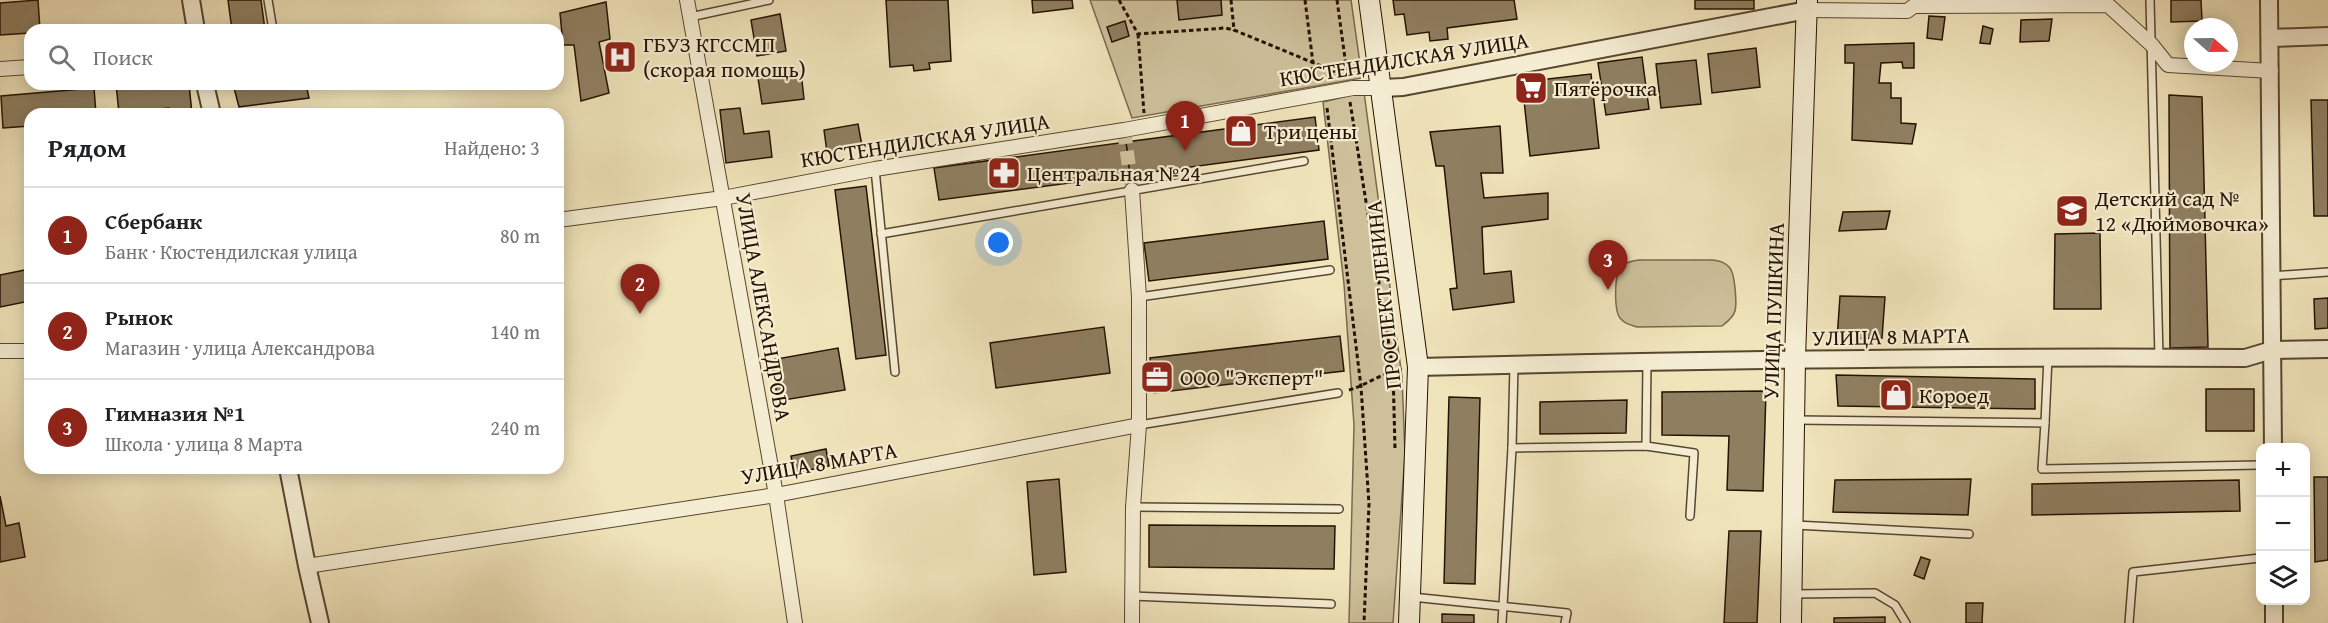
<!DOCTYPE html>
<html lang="ru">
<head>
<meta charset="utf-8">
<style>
	:root { --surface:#fff; --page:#f6f6f6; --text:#202124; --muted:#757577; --line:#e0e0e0; --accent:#8f2418 }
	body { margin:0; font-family:"Gentium Book Plus",serif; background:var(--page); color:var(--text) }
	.controls { position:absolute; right:18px; bottom:18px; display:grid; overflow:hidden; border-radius:12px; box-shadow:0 3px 15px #0003 }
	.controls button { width:54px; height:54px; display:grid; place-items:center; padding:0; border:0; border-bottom:2px solid var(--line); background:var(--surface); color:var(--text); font:30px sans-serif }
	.compass { position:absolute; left:2184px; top:18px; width:54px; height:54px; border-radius:50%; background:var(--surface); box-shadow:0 3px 15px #0003; rotate:110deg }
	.you { position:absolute; left:999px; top:243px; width:21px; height:21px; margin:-15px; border:4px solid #fff; border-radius:50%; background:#1a73e8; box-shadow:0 0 0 9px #1a73e833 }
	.badge { display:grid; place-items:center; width:39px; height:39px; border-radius:50%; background:var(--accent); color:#fff; font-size:20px; font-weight:700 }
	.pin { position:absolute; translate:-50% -50px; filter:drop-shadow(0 2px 3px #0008) }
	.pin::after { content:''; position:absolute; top:32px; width:21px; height:18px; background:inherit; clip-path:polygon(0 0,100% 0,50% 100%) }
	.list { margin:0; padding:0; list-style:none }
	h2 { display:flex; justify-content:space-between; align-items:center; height:78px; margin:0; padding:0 24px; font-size:26px }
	h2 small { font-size:20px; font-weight:400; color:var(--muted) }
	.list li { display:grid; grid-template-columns:39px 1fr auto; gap:18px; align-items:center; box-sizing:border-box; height:96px; padding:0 24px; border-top:2px solid var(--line) }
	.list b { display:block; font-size:22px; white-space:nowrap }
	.list p { margin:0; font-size:20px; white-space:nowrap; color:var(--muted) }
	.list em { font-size:20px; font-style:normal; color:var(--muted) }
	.icon { flex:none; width:33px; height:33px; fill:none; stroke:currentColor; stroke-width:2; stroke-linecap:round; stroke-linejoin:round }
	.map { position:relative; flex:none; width:2328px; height:623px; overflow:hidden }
	.search { position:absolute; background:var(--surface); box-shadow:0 3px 15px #0003; left:24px; top:24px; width:540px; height:66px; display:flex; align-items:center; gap:15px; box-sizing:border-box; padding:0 21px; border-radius:18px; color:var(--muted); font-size:22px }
	.panel { position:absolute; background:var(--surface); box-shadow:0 3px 15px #0003; left:24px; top:108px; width:540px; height:366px; border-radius:18px }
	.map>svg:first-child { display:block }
</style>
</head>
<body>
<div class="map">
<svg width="2328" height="623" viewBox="0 0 2328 623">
	<rect width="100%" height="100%" fill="#f0e4bb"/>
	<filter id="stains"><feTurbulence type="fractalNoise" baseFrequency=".00333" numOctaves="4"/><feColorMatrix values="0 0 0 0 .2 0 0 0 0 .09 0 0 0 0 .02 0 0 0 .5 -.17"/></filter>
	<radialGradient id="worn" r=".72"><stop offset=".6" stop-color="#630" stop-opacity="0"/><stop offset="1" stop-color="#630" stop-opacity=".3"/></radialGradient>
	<g fill="#cdc09b" stroke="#79694e" stroke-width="1.5">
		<polygon points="1090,0 1351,0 1362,78 1132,118"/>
		<polygon points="1364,92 1402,377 1405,454 1393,623 1349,623 1354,425 1344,284 1323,102"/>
		<path d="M1713,260C1720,261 1725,262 1730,268C1735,274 1737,304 1735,311C1733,318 1727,322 1722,326L1637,327C1630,325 1625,324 1620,318C1614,310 1614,274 1621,267C1626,262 1632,261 1639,260Z"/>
	</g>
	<g fill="#8f7f61" stroke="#251200" stroke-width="1.5">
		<polygon points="38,0 40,30 30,30 30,33 0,35 0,3"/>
		<polygon points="228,0 261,0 265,30 232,30"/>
		<polygon points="886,0 948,0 951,61 929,63 930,69 914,71 913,65 890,67"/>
		<polygon points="1032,0 1072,0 1073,8 1033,13"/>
		<polygon points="1177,0 1221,0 1222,15 1179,20"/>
		<polygon points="1393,0 1514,0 1517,19 1447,28 1448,39 1430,41 1429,32 1407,35 1404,14 1395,15"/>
		<rect x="1695" y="0" width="59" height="9"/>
		<polygon points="2171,0 2201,0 2202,21 2171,22"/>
		<polygon points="606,2 610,39 599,42 609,93 581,101 574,45 563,45 560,13"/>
		<polygon points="780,14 786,51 757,56 751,20"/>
		<polygon points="1929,16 1945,17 1942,40 1927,38"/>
		<polygon points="2052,19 2049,41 2020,42 2021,20"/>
		<polygon points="1125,21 1129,36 1112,42 1107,27"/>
		<polygon points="1983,26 1993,29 1990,44 1980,43"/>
		<polygon points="1914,43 1914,68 1903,68 1902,62 1881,63 1879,83 1891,83 1891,98 1901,98 1901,123 1916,124 1912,144 1852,140 1854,63 1845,63 1845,45"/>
		<polygon points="1756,48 1760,87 1712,93 1708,54"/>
		<polygon points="1642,57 1649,109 1606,115 1598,63"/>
		<polygon points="1696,60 1701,104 1661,108 1656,64"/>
		<polygon points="801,72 804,99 762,104 758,78"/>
		<polygon points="1591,74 1599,148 1530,156 1522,82"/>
		<polygon points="116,84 189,84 192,114 170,114 169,108 119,113"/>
		<polygon points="233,84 306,84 309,98 239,107"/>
		<polygon points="94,88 96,114 30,114 30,126 3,128 1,96"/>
		<polygon points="2169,95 2202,97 2208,347 2170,348"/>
		<polygon points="2311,100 2328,100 2328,216 2314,216"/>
		<polygon points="740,108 744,134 769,131 772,157 726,163 720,110"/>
		<polygon points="1315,117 1319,150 1130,175 1126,142"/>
		<polygon points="858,124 862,146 827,152 824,130"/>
		<polygon points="1500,126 1503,173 1481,173 1484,198 1548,193 1548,219 1482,227 1484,274 1511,271 1514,302 1453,310 1450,289 1457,288 1444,166 1436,166 1430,132"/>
		<polygon points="1126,142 1130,175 939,200 934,168"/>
		<polygon points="866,186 886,355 856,359 835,190"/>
		<polygon points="1890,211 1886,229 1839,231 1843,212"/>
		<polygon points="1324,221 1328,259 1149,281 1144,243"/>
		<polygon points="2100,233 2101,309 2054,309 2055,234"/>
		<polygon points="30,269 30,301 0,307 0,275"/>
		<polygon points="1840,296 1885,297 1882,338 1837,339"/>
		<polygon points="2328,298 2328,328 2315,329 2314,299"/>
		<polygon points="1104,327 1110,373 996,388 990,343"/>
		<polygon points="1340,336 1344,371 1154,393 1150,358"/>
		<polygon points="838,348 845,390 778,401 771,360"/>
		<polygon points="1836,375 2035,379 2035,409 1838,406"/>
		<rect x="2206" y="389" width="48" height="42"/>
		<polygon points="1766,391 1763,491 1727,490 1729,436 1662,435 1662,392"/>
		<polygon points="1449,397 1480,398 1475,584 1444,583"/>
		<polygon points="1627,400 1626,433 1540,434 1540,402"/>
		<polygon points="826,449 829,466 794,473 791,456"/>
		<polygon points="2314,477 2328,477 2328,560 2315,562"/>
		<polygon points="1059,479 1066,572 1034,575 1027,482"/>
		<polygon points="1971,479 1968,515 1833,512 1835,480"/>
		<polygon points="2239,480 2240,511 2032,515 2032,484"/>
		<polygon points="0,496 6,526 19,523 25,557 0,562"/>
		<polygon points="1149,525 1335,526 1334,569 1149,567"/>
		<polygon points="1729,531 1761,531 1757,623 1724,623"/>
		<polygon points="1921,557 1930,560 1924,579 1914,575"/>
		<polygon points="1966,603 1983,603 1982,623 1966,623"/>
		<polygon points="1442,614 1474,615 1474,623 1442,623"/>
		<polygon points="1885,617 1885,623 1834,623 1834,618"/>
	</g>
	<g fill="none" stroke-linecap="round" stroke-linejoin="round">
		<polyline stroke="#d2c49f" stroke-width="14" stroke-dasharray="14 7" stroke-linecap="butt" points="1124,130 1132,190"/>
		<g stroke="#58462f" stroke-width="10">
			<g id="service">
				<polyline points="268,0 273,30"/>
				<polyline points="2150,0 2159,357"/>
				<polyline points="690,17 769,0"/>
				<polyline points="875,169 895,372"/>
				<polyline points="881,234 1304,161"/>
				<polyline points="2271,276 2328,272"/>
				<polyline points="1139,297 1330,270"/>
				<polyline points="1796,420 2045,423 2042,469 2260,465"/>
				<polyline points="2045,423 2048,357"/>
				<polyline points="1139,425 1338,393"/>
				<polyline points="1646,446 1647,362"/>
				<polyline points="1512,448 1646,446 1694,453 1690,516"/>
				<polyline points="1133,507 1339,509"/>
				<polyline points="1795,525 1969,534"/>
				<polyline points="1794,594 1875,593 1895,605 1906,623"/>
				<polyline points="1132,596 1331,604"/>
				<polyline points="1412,597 1567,613 1565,623"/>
				<polyline points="1502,623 1512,448 1514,365"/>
				<polyline points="2129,623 2133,572 2260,558"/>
			</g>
		</g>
		<g stroke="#58462f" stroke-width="16">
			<g id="minor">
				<polyline points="687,0 776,495 795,623"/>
				<polyline points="1807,10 1907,11 1914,6 2108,5 2152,45 2168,65 2271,71"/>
				<polyline points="0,69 30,67"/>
				<polyline points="558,220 723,198 875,169 1124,130 1353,88 1382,88"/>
				<polyline points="0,351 30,351"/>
				<polyline points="307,566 776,495 1139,425"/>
				<polyline points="1132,623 1133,507 1139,425 1139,297 1132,190"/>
			</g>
		</g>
		<g stroke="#58462f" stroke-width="20">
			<g id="tertiary">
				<polyline points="191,0 196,30"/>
				<polyline points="2269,0 2273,448"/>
				<polyline points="2270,38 2328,36"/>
				<polyline points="205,84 212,114"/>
				<polyline points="1382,88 1403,87 1807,10"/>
				<path d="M1418,367C1694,360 1969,356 2245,358L2272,350L2328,349"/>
				<polyline points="288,468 307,566 320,623"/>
				<polyline points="2274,600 2274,623"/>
			</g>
		</g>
		<g stroke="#251200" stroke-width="22">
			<g id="secondary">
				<polyline points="1369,0 1418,367 1409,623"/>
				<polyline points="1791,623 1795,359 1807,0"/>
			</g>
		</g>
		<g stroke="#251200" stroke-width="3" stroke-dasharray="4.5 3" stroke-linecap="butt">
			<polyline points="1119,0 1138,34 1225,28 1234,30"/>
			<polyline points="1231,0 1234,30 1343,75"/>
			<polyline points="1305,0 1313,63 1312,81"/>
			<polyline points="1337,0 1347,73"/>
			<polyline points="1138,34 1144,113"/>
			<polyline points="1350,102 1393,370 1395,449"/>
			<polyline points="1327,108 1361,387 1369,504 1364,623"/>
			<path d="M1349,390C1367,385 1383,372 1402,369"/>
		</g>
		<use href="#service" stroke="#f5edd3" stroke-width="7"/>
		<use href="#minor" stroke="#f5edd3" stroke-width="14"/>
		<use href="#tertiary" stroke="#f5edd3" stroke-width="16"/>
		<use href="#secondary" stroke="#f5edd3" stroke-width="20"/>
	</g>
	<defs>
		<g id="hospital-square" transform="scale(1.725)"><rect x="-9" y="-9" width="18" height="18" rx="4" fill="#8f2418" stroke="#f5edd3"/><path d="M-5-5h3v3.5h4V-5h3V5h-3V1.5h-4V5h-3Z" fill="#fff"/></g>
		<g id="supermarket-square" transform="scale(1.725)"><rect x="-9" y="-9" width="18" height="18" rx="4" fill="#8f2418" stroke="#f5edd3"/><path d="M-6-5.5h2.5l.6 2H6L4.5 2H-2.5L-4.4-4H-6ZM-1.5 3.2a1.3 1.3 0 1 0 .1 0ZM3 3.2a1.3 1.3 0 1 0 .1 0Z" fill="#fff"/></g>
		<g id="shop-square" transform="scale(1.725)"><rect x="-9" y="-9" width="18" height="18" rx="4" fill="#8f2418" stroke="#f5edd3"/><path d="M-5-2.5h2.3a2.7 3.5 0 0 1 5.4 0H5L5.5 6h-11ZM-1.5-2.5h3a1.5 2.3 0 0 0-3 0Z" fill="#fff"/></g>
		<g id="pharmacy-square" transform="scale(1.725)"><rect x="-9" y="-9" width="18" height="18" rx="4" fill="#8f2418" stroke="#f5edd3"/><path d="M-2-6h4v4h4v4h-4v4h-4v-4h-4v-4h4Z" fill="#fff"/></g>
		<g id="school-square" transform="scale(1.725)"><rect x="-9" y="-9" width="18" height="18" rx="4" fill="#8f2418" stroke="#f5edd3"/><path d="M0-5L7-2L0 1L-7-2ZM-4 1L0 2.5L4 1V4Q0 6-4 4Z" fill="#fff"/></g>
		<g id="office-square" transform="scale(1.725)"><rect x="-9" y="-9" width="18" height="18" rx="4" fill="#8f2418" stroke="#f5edd3"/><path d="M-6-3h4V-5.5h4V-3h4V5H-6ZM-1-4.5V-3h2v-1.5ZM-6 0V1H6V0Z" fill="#fff"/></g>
	</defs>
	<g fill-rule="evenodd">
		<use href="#hospital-square" x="620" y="57"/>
		<use href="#supermarket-square" x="1531" y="88"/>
		<use href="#shop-square" x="1241" y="131"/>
		<use href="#pharmacy-square" x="1004" y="173"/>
		<use href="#school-square" x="2072" y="211"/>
		<use href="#office-square" x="1157" y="377"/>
		<use href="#shop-square" x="1896" y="395"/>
	</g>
	<g text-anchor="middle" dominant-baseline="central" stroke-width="4.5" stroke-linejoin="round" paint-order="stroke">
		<g font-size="22" fill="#251200" stroke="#f5edd3" text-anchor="start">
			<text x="643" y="44">ГБУЗ КГССМП<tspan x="643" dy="25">(скорая помощь)</tspan></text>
			<text x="1554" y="88">Пятёрочка</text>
			<text x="1264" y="131">Три цены</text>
			<text x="1027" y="173">Центральная №24</text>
			<text x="2095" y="198">Детский сад №<tspan x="2095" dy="25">12 «Дюймовочка»</tspan></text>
			<text x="1180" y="377">ООО "Эксперт"</text>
			<text x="1919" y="395">Короед</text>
		</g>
		<g font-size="22" fill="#251200" stroke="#f5edd3">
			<text transform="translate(1404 59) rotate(-9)">КЮСТЕНДИЛСКАЯ УЛИЦА</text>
			<text transform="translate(925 140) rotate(-9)">КЮСТЕНДИЛСКАЯ УЛИЦА</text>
			<text transform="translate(1383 295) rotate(-96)">ПРОСПЕКТ ЛЕНИНА</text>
			<text transform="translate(764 307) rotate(80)">УЛИЦА АЛЕКСАНДРОВА</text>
			<text transform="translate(1773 311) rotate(-88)">УЛИЦА ПУШКИНА</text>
			<text transform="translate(1891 336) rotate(-1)">УЛИЦА 8 МАРТА</text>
			<text transform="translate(819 463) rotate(-10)">УЛИЦА 8 МАРТА</text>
		</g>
	</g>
	<rect width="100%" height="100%" filter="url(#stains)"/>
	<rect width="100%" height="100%" fill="url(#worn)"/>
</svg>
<div class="controls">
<button>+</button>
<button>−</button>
<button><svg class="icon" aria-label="layers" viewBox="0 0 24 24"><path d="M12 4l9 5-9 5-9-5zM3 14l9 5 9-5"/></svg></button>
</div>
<svg class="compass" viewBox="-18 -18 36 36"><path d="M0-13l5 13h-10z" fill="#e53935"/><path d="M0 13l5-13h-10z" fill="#757577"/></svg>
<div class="you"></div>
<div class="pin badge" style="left:1185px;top:151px">1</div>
<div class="pin badge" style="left:640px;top:314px">2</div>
<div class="pin badge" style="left:1608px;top:290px">3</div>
<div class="search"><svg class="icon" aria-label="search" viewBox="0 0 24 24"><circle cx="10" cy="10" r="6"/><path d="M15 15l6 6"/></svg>Поиск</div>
<section class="panel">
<h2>Рядом<small>Найдено: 3</small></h2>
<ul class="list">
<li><span class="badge">1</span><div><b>Сбербанк</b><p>Банк · Кюстендилская улица</p></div><em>80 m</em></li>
<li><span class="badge">2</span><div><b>Рынок</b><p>Магазин · улица Александрова</p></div><em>140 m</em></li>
<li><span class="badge">3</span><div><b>Гимназия №1</b><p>Школа · улица 8 Марта</p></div><em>240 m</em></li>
</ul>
</section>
</div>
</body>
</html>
